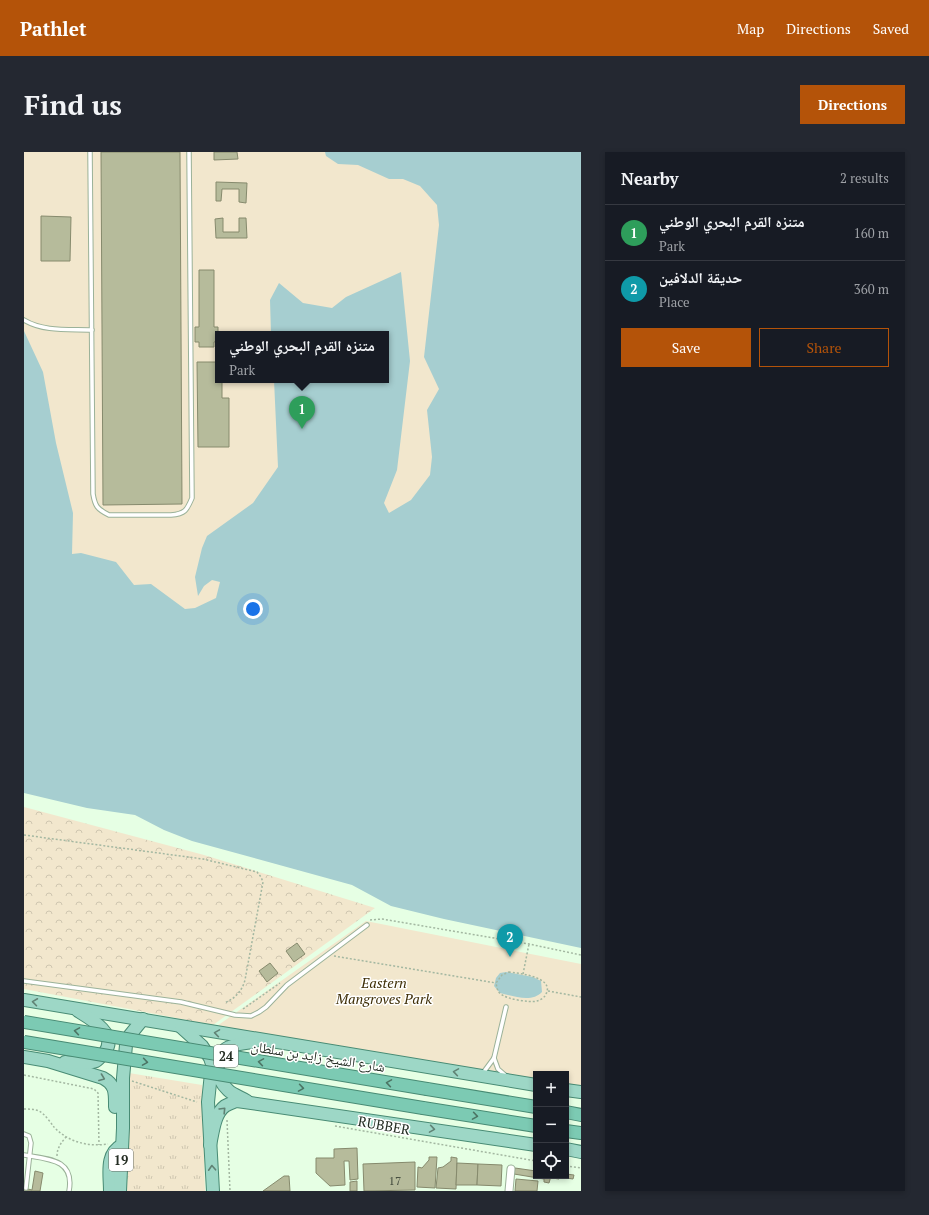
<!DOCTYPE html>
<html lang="en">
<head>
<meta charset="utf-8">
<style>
	:root { --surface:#171b24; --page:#242831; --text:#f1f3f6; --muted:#9ea1a6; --line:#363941; --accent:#b45309 }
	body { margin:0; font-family:"PT Serif","Noto Naskh Arabic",serif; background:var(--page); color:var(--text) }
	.controls { position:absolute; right:12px; bottom:12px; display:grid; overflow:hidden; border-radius:0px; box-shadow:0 2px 6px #0003 }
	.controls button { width:36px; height:36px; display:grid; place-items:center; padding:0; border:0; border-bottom:1px solid var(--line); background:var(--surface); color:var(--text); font:20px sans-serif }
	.you { position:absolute; left:229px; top:457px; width:14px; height:14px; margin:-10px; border:3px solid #fff; border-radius:50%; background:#1a73e8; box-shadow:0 0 0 6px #1a73e833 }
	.badge { display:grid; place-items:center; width:26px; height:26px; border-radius:50%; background:var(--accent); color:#fff; font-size:13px; font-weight:700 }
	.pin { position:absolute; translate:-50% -33px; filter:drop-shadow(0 1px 2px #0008) }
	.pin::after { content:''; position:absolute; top:21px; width:14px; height:12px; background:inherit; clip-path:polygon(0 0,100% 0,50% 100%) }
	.popup { position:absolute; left:191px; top:179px; width:174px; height:52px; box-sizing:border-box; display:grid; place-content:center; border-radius:0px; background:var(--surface); filter:drop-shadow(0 1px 3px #0005); font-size:13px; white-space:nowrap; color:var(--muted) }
	.popup b { font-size:15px; color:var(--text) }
	.popup::after { content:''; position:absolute; left:50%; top:100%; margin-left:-8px; border:8px solid transparent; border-top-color:var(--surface) }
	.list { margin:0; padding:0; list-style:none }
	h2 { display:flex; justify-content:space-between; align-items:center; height:52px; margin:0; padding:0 16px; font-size:17px }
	h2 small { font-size:13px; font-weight:400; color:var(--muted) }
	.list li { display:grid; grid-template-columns:26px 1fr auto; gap:12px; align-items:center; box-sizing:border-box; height:56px; padding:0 16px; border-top:1px solid var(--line) }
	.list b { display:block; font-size:15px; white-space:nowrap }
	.list p { margin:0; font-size:13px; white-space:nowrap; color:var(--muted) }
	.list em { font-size:13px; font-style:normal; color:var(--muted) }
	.actions { display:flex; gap:8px; padding:12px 16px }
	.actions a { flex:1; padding:9px 0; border:1px solid var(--accent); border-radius:0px; text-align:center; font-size:14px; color:var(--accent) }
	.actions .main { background:var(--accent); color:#fff }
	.icon { flex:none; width:22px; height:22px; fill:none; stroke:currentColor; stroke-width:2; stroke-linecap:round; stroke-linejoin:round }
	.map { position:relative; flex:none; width:557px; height:1039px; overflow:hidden; border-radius:0px }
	header { display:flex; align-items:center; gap:24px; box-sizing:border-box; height:56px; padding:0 20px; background:var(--accent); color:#fff }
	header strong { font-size:19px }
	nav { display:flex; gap:22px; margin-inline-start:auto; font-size:14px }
	.intro { display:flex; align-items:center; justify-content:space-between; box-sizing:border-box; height:96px; padding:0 24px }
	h1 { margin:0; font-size:28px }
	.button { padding:10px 18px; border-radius:0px; background:var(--accent); color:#fff; font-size:14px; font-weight:700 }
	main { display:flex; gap:24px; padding:0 24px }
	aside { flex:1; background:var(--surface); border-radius:0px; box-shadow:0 2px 6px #0003 }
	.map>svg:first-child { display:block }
</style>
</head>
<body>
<header>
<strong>Pathlet</strong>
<nav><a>Map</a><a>Directions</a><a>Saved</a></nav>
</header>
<div class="intro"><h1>Find us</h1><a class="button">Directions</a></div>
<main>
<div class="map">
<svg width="557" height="1039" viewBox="0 0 557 1039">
	<defs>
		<pattern id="grass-tufts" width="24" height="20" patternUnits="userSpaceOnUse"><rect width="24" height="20" fill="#f2e7cd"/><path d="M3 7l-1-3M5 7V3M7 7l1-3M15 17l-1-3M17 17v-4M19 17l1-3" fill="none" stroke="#cfc6b0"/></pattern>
		<pattern id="forest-crowns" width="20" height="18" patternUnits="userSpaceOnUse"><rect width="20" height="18" fill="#f2e7cd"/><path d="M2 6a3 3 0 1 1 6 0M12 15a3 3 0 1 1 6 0" fill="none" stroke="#cfc6b0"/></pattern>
	</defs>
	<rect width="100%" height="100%" fill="#e6ffe4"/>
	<polygon fill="url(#grass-tufts)" points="105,921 178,933 181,1039 103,1039"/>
	<polygon fill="url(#forest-crowns)" points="0,655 180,703 351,756 189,873 0,837"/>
	<g fill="#f2e7cd" fill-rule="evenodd">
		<path d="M0,0H557V697L0,553ZM194,182H362V228H194Z"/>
		<polygon points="342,769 557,812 557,934 542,933 542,922 512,922 512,929 193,874"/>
	</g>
	<g fill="#a6ced0">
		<polygon points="301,0 557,0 557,796 420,767 367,754 328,733 168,689 140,678 111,663 63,656 0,641 0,179 19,220 32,291 49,361 48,402 57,401 92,410 110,433 127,432 161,457 171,456 192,446 196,430 188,428 180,434 174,444 171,425 178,396 183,384 229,351 254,315 250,228 362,228 362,182 247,182 246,148 255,131 279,151 308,156 322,145 377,120 386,209 373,318 360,351 365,361 387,348 406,323 408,305 403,258 415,237 400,205 415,73 413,53 396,34 379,27 365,27 334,13 314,12 302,4"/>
		<path d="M482,820L509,825L517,829L518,840C508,851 489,844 476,841L470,834L472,826L476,821Z"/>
	</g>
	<g fill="#b6bb9b" stroke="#868a6d">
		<polygon points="77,0 156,0 158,352 79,353"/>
		<polygon points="190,0 213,0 214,7 190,8"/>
		<polygon points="192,30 223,31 222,51 215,50 215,37 198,37 197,49 192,49"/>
		<polygon points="17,64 47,65 46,109 17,109"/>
		<polygon points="199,66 199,80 215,80 215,66 222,66 223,86 192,86 191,67"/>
		<polygon points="175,118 190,118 190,175 194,175 194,189 190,190 190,195 175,195 175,190 171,190 171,175 175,175"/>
		<polygon points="173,210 194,210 194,228 198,228 198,246 205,246 205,295 174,295"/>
		<polygon points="273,791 281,802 270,810 262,799"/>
		<polygon points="246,811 254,821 243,830 235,819"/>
		<polygon points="333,996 334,1027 326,1028 325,1009 320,1009 321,1033 306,1034 292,1021 292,1006 310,1006 310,997"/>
		<polygon points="405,1005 413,1005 411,1036 393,1035 394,1015 398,1016 405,1008"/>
		<polygon points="427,1005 433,1006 432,1037 412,1036 414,1016 419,1015 427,1009"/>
		<polygon points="391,1010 391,1038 340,1039 339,1012"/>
		<polygon points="433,1011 454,1012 453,1033 432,1033"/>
		<polygon points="454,1012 478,1013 477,1034 453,1033"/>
		<polygon points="491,1016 512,1019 512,1024 527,1024 525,1031 520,1030 520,1027 490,1022"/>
		<polygon points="11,1019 19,1021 16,1039 0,1039 0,1036 8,1038"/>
		<polygon points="542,1022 550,1023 549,1027 536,1025 535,1027 528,1026 528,1024 542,1024"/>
		<polygon points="260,1024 265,1024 266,1039 239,1039"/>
		<polygon points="492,1027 514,1029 513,1039 491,1039"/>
		<polygon points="333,1029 333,1039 326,1039 326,1030"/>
	</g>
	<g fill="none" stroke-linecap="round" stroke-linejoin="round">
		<g stroke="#9bb299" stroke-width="5.5">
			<g id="service">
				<path d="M66,0L69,342C71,354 73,357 85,363H147C161,362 163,358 168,346L165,0"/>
				<path d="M0,168C20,180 45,177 68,178"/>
				<polyline points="0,829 157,850 211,863 227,864 235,860 242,855 263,833 343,773"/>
				<polyline points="470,906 474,917 481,923"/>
				<polyline points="459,921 470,906 482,855"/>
				<polyline points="0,982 5,984 7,991 2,1036"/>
				<path d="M0,1003C24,1007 51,1007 45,1039"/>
			</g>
		</g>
		<g stroke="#9bb299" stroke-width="9">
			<polyline id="minor" points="485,1039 487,1017"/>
		</g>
		<g stroke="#488b74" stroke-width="14">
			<g id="primary">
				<polyline points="0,848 512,933"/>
				<polyline points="157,875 178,894 186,906 188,912 184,950 189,1039"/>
				<path d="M0,905L24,909L79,926C92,933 91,941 91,955"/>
				<path d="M41,910C50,910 63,913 72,909C75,907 78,903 81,900C94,882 67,867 54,859"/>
				<polyline points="542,938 557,940"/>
				<path d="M223,949C217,945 209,943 204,938C192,927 188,903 205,895C213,892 222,891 230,890"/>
				<path d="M186,993C189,981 190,962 201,954C205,952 209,950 213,949L512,993"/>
				<polyline points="542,997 557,1000"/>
				<path d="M86,1039C86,1022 81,1002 98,993"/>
				<polyline points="96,1039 99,976 99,926 102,893 106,883 119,867"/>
			</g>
		</g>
		<g stroke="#488b74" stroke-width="14">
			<g id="trunk">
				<polyline points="403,937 512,955"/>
				<polyline points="399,956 512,974"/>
				<polyline points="542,960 557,963"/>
				<polyline points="542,979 557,981"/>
			</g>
		</g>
		<g stroke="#a3b7a1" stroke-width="1.5" stroke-dasharray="2 2" stroke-linecap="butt">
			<path d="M0,683L179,707L233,720L237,725L239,730L221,828C218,839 211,847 200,851"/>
			<polyline points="346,768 358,767 505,792 557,803"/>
			<polyline points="310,804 472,831"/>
			<path d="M485,820C494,821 531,825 522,842C521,845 517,848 513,849C506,851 482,847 477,842C473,840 473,835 472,831L478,823Z"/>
			<polyline points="499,822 505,792"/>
			<polyline points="524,839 557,845"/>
			<polyline points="219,857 256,831"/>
			<polyline points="0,923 70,937 74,941 75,993"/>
			<polyline points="108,929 173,950"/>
			<path d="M0,957C5,957 10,957 15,959C21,962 26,970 30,975C44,990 64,995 84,992"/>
			<polyline points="203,968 206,1039"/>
			<polyline points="311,974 512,1009"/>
			<path d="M33,1004C33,996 37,991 42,985"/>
			<polyline points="542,1014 557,1016"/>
		</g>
		<use href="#service" stroke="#fff" stroke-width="3.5"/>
		<use href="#minor" stroke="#fff" stroke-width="7"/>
		<use href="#primary" stroke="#9dd7c6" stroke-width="12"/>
		<use href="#trunk" stroke="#7ccab3" stroke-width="12"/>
		<g stroke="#488b74" stroke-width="14" stroke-linecap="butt">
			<g id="trunk-bridge">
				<polyline points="0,870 403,937"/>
				<polyline points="0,890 399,956"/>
			</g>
		</g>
		<use href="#trunk-bridge" stroke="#7ccab3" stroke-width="12"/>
	</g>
	<defs><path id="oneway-chevron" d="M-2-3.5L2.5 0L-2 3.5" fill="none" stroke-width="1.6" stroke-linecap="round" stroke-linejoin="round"/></defs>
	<g stroke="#608274">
		<use href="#oneway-chevron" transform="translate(11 850) rotate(-172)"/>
		<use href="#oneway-chevron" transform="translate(193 881) rotate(-171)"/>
		<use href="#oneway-chevron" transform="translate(432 920) rotate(-171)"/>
		<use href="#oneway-chevron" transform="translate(78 926) rotate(21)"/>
		<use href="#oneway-chevron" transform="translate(199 958) rotate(-46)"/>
		<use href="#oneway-chevron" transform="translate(408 977) rotate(9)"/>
		<use href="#oneway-chevron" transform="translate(188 1016) rotate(-93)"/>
	</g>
	<g stroke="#4c7464">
		<use href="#oneway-chevron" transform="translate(53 879) rotate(-171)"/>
		<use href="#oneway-chevron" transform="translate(121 910) rotate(9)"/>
		<use href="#oneway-chevron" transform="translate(237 910) rotate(-171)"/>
		<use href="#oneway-chevron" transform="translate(365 931) rotate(-171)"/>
		<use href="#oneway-chevron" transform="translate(277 936) rotate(9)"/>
		<use href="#oneway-chevron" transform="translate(451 964) rotate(9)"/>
	</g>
	<g text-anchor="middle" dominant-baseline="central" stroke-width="3" stroke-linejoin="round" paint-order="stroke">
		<g font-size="12" fill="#485041">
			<text x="371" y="1028">17</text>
		</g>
		<g fill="#fff" stroke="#666c65" stroke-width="1">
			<rect x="190" y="893" width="24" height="22" rx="3"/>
			<rect x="85" y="997" width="24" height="22" rx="3"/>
		</g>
		<g font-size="13" font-weight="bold" fill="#242d23">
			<text x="202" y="904">24</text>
			<text x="97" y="1008">19</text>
		</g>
		<g font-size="14" font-style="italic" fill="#3e2e06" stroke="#fff">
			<text x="360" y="830">Eastern<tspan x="360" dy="16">Mangroves Park</tspan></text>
		</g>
		<g font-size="14" fill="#242d23" stroke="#fff">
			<text transform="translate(294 904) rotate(9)">شارع الشيخ زايد بن سلطان</text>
			<text transform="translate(360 973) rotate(10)">RUBBER</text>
		</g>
	</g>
</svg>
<div class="controls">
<button>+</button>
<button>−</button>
<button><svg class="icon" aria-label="locate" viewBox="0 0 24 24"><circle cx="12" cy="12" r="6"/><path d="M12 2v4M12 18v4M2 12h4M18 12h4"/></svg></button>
</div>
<div class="you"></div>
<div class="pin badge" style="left:278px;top:277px;background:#2e9e5b">1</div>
<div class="popup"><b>متنزه القرم البحري الوطني</b>Park</div>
<div class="pin badge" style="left:486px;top:805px;background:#0f9aa8">2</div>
</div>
<aside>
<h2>Nearby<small>2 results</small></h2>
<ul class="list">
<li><span class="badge" style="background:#2e9e5b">1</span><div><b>متنزه القرم البحري الوطني</b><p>Park</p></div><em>160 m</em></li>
<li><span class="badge" style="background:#0f9aa8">2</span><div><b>حديقة الدلافين</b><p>Place</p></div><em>360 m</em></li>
</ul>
<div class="actions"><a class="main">Save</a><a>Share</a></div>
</aside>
</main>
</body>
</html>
